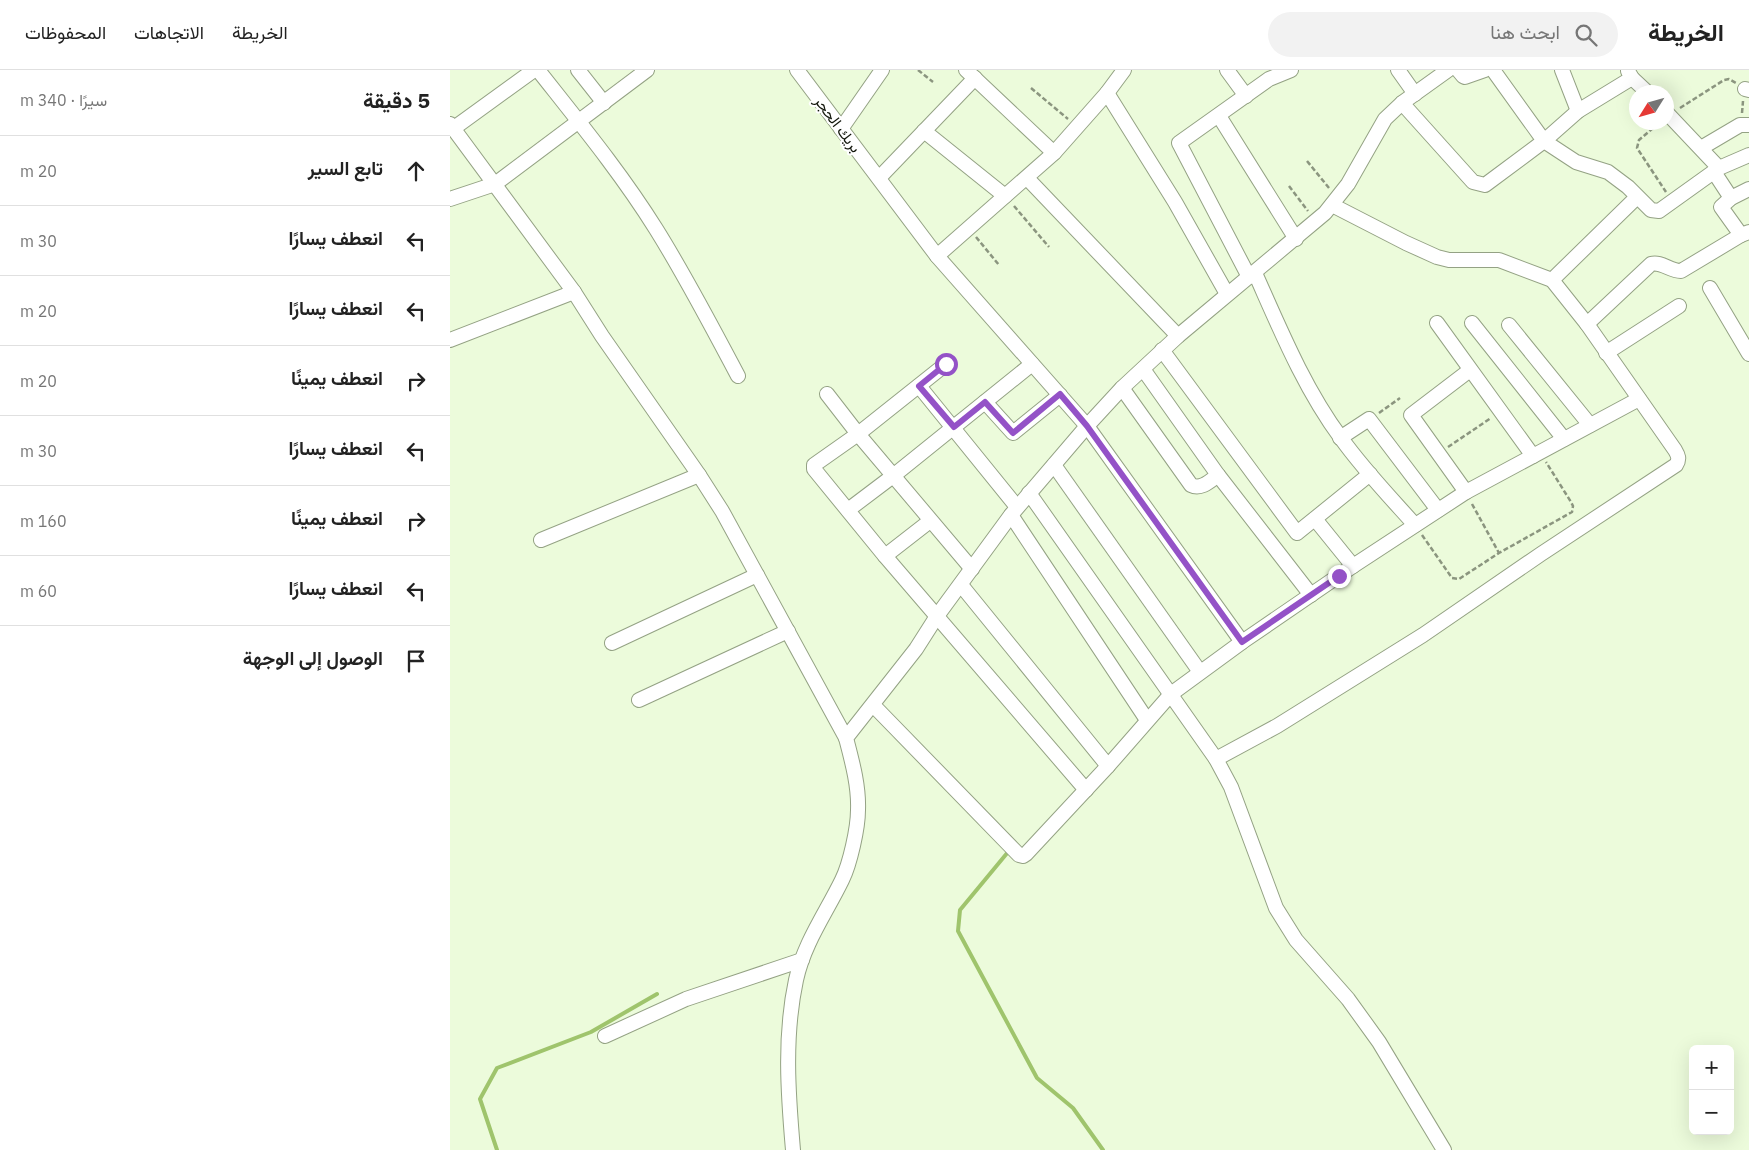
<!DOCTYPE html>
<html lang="ar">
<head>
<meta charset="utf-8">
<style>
	:root { --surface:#fff; --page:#f2f2f2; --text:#222; --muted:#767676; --line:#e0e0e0 }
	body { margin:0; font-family:"IBM Plex Sans",Vazirmatn,sans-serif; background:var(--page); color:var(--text); direction:rtl }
	.controls { position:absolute; right:15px; bottom:15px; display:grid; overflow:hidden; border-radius:8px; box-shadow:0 5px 20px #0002 }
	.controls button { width:45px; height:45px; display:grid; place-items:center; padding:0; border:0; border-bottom:1px solid var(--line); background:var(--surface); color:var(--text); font:25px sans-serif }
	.compass { position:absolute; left:1179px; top:15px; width:45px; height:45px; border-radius:50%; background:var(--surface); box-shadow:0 5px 20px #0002; rotate:233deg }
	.stop { position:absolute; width:15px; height:15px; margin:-11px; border:4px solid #9452c7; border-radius:50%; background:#fff }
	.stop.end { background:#9452c7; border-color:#fff; box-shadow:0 1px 5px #0008 }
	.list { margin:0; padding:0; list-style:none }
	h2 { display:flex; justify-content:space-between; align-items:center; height:65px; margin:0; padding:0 20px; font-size:21px }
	h2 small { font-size:16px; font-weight:400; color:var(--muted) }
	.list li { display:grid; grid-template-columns:32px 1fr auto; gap:15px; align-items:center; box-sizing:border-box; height:70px; padding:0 20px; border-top:1px solid var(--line) }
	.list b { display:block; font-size:19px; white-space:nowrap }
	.list em { font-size:16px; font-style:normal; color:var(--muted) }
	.icon { flex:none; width:28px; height:28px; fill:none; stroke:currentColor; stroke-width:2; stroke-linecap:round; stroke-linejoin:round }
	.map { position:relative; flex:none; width:1299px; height:1080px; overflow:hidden; direction:ltr }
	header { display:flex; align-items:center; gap:30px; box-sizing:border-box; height:70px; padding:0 25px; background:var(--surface); border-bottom:1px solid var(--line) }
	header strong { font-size:24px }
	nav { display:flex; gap:28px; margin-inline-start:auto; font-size:18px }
	.search { width:350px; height:45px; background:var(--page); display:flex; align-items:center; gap:12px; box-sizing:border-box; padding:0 18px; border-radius:28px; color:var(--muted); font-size:19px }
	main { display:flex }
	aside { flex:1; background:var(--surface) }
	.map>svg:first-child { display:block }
</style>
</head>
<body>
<header>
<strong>الخريطة</strong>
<div class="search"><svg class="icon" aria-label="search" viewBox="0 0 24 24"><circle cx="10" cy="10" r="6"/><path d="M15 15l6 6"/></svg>ابحث هنا</div>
<nav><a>الخريطة</a><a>الاتجاهات</a><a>المحفوظات</a></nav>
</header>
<main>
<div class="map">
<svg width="1299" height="1080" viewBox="0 0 1299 1080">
	<rect width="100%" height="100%" fill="#ecfbdb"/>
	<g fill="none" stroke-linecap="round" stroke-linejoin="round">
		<g stroke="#9fc46c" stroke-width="4">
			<polyline points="558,782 510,840 508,861 587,1008 623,1038 653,1080"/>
			<polyline points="47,1080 30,1029 47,998 141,962 207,924"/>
		</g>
		<g stroke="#94a284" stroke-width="16">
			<g id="minor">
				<path d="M88,0C129,52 171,103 206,159C236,207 262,257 288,306"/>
				<polyline points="128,0 154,33"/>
				<polyline points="516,0 604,83"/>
				<polyline points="777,0 796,26"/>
				<polyline points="948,0 965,24"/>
				<polyline points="1008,0 1013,6 1015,7 1035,0"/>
				<polyline points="1043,0 1094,71 1126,92 1158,102 1178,117 1201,140 1209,141 1269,98 1216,42"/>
				<polyline points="1112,0 1128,41"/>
				<polyline points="1178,1 1182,8 1197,22"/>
				<polyline points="1295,19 1299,20"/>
				<polyline points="657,23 725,132 777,224"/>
				<polyline points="952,33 1023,112 1035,115 1094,71 1128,41 1182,8"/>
				<polyline points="769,46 846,169"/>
				<polyline points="0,54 124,222 152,266 249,405 272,441 396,668"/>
				<polyline points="4,58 84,0"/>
				<polyline points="391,59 432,0"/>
				<polyline points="474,61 555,126"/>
				<polyline points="1251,78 1290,55 1299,55"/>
				<polyline points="1269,98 1299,85"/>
				<polyline points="1264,102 1281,128"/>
				<polyline points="429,108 525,8"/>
				<polyline points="577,108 728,266"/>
				<polyline points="0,129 45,114 197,0"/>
				<polyline points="1291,165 1271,137 1281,128 1299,119"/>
				<polyline points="487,186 604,83 657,23 674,0"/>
				<path d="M805,203C830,259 854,318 891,368C913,399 940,427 965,455"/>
				<polyline points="799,207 729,73 819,9 841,0"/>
				<polyline points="1102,210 1187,127"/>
				<polyline points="1260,218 1299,284"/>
				<polyline points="987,253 1083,386"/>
				<polyline points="1022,253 1114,369"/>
				<path d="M1137,254L1201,194C1211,191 1220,201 1231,201L1291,165L1299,162"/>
				<polyline points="1059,255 1140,355"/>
				<polyline points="0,270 124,222"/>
				<polyline points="712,280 847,463 920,404"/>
				<polyline points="1156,283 1229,236"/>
				<polyline points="496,294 408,364 364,395 364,399 435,486 636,720"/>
				<polyline points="693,299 768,405 861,525"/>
				<polyline points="469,316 567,437"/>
				<path d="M672,318L741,415C751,420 760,411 768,405"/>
				<polyline points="377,324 408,364 522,499"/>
				<polyline points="535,332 563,363 610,325"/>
				<polyline points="890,368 919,349 988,440"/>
				<polyline points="604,395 750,602"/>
				<polyline points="1016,422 961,345 1020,300"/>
				<polyline points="579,423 766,689 781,717 826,838 846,870 898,929 929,972 994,1080"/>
				<polyline points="398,440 443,406 582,294"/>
				<polyline points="561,445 697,650"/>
				<polyline points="865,449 903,496"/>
				<polyline points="91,470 249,405"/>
				<polyline points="435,486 480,451"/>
				<polyline points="511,515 658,696"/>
				<polyline points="792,572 637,356 672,318 728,266 875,143 898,114 935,49 952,33 998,0"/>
				<polyline points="162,573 307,505"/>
				<polyline points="189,630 338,561"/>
				<polyline points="423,635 569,785 573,786 576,784 658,696 721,624 792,572 903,496 1016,422 1189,329"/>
				<path d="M766,689L827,656L973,565L1091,484L1226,395C1230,389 1228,385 1225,380L1137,254L1102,210L1049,190H999L987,187L956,173L882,135"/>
				<polyline points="155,966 236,929 352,890"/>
				<path d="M343,1080C338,1023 334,966 346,910C354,873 376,843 392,810C400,794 408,758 408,740C409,716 402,691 396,668L466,579L487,546L561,445L637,356L487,186L347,0"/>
			</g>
		</g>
		<g stroke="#8b957f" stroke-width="2.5" stroke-dasharray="5 2.5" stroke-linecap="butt">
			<polyline points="468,0 483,12"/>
			<polyline points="581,18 618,49"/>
			<polyline points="1230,38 1274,10 1279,9 1286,13"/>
			<polyline points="1292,43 1293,31"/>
			<polyline points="1209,53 1189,70 1187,78 1216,122"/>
			<polyline points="857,91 879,118"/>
			<polyline points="839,116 858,141"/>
			<polyline points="564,136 599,177"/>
			<polyline points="526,167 549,195"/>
			<polyline points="929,343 950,328"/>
			<polyline points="998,377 1041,348"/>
			<polyline points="1022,434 1049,483"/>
			<polyline points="972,465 1002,508 1009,509 1049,483 1122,442 1123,436 1121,432 1096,392"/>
		</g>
		<use href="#minor" stroke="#fff" stroke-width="14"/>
	</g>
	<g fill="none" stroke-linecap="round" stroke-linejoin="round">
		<polyline stroke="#9452c7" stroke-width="6" points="496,294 469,316 504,357 535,332 563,363 610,324 637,356 792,572 889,506"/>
	</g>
	<g text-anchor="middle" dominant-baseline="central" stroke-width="4" stroke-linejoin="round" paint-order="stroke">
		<g font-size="15" fill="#11150a" stroke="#fff">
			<text transform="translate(388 54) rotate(53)">بريك الحجر</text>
		</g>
	</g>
</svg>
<div class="controls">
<button>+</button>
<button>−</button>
</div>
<svg class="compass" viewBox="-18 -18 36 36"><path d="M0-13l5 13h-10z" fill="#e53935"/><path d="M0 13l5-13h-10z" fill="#767676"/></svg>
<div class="stop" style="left:496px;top:294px"></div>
<div class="stop end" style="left:889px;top:506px"></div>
</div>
<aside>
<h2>5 دقيقة<small>سيرًا · 340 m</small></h2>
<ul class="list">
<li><svg class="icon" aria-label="ahead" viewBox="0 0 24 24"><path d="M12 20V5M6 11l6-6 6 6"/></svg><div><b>تابع السير</b></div><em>20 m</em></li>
<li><svg class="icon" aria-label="left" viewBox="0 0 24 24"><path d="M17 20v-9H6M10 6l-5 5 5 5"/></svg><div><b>انعطف يسارًا</b></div><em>30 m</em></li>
<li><svg class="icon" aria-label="left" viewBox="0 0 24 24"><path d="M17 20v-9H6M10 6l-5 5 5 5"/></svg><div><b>انعطف يسارًا</b></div><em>20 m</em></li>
<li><svg class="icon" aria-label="right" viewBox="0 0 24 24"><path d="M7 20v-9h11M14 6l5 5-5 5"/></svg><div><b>انعطف يمينًا</b></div><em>20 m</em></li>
<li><svg class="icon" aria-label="left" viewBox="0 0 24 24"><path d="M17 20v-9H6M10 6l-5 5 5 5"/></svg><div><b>انعطف يسارًا</b></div><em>30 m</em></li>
<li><svg class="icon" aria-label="right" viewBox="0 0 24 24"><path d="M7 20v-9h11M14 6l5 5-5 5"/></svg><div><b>انعطف يمينًا</b></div><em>160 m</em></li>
<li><svg class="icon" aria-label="left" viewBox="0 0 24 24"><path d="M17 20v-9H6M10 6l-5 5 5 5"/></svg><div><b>انعطف يسارًا</b></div><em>60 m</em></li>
<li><svg class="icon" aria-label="arrive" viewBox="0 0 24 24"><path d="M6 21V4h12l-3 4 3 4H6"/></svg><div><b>الوصول إلى الوجهة</b></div></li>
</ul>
</aside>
</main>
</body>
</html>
